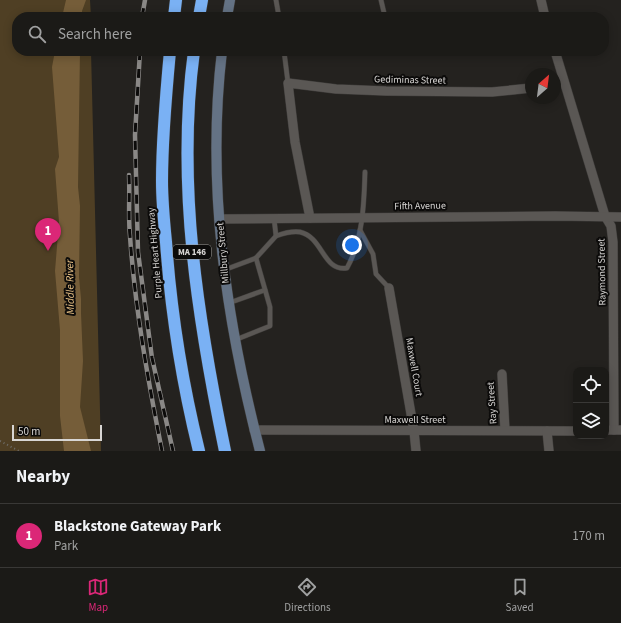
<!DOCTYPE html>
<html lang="en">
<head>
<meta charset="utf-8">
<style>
	:root { --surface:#1b1a17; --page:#242320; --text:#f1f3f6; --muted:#a0a1a1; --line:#393836; --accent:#db2777 }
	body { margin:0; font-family:"Source Sans 3",sans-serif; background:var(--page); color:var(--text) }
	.controls { position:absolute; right:12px; bottom:12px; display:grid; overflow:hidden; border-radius:8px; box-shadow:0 2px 10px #0003 }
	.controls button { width:36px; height:36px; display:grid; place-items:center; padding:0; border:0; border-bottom:1px solid var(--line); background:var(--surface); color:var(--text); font:20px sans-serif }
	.compass { position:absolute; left:525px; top:68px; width:36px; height:36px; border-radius:50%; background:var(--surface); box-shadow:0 2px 10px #0003; rotate:28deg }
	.scale { position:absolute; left:12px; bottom:10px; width:90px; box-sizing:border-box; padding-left:4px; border:2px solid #d8d6d4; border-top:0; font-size:11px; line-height:14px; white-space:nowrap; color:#d8d6d4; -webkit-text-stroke:3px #0c0b0a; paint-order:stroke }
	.you { position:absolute; left:352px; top:245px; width:14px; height:14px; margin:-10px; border:3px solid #fff; border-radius:50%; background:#1a73e8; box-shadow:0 0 0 6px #1a73e833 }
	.badge { display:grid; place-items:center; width:26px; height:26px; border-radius:50%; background:var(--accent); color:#fff; font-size:13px; font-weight:700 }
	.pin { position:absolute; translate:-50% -33px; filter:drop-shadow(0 1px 2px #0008) }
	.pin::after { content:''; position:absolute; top:21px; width:14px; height:12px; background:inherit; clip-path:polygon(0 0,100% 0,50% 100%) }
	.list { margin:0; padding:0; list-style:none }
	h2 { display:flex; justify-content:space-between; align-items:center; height:52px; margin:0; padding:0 16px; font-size:17px }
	h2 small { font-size:13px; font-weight:400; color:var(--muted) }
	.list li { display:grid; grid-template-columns:26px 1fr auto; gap:12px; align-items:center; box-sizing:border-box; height:64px; padding:0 16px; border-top:1px solid var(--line) }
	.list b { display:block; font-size:15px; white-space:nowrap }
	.list p { margin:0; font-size:13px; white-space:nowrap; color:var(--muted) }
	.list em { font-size:13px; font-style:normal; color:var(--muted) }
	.icon { flex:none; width:22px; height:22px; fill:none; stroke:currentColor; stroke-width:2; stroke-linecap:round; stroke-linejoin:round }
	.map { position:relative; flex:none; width:621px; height:451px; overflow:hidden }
	.search { position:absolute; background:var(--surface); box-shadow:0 2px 10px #0003; left:12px; right:12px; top:12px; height:44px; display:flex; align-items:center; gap:10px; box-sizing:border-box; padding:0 14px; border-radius:16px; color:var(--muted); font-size:15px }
	.sheet { height:116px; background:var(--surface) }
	nav { display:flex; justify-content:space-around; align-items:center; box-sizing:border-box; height:56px; border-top:1px solid var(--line); background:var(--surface); font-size:11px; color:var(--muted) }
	nav a { display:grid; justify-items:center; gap:2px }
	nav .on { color:var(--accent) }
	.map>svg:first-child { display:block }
</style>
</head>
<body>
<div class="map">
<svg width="621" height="451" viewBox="0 0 621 451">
	<rect width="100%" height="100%" fill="#24221f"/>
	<polygon fill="#4f3f24" points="0,0 90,0 91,17 17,17 17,51 91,51 101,451 0,451"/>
	<g fill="#755d39">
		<polygon points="66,0 86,0 82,11 82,17 62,17"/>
		<polygon points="55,51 80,51 78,187 80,206 79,277 81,299 81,313 83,361 80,407 91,451 64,451 60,416 60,330 55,271 59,222 55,169 59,157 52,67"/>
	</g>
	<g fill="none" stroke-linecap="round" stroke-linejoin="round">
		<g stroke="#3e3c3a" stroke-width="5.5">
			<g id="lane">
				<polyline points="276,0 279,17"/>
				<polyline points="381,0 385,17"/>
				<polyline points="284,51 288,83"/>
				<path d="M274,218L276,236C284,233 292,231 300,232C323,237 323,272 347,268C363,239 364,204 365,172"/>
				<polyline points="360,230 373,254 376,274 389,288"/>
				<polyline points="224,270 256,258 276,236"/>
				<polyline points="229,303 265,290"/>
				<polyline points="235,340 270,326 270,307 256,258"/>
			</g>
		</g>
		<g stroke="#3e3c3a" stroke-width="10">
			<g id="street">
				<polyline points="541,0 545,17"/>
				<polyline points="555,51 605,216 611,226 613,242 614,430"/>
				<polyline points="310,218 295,142 288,83 336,89 386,91 492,92 531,88"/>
				<polyline points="219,219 555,216 621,217"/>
				<polyline points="389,288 414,431 416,451"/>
				<polyline points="502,374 505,430"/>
				<polyline points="254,430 576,431"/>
				<polyline points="606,430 621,430"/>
				<polyline points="547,431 549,451"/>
			</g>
		</g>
		<g stroke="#3e3c3a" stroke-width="11">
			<g id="secondary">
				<polyline points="227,17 230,0"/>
				<path d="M222,51C206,186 226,320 260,451"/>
			</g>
		</g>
		<g stroke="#3e3c3a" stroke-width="13">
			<g id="highway">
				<polyline points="174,17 176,0"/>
				<polyline points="199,17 202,0"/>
				<path d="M170,51C166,94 162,138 162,181C162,201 164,222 166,242C171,312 182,382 199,451"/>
				<path d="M194,51C176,185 198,320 225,451"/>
			</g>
		</g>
		<polyline stroke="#706e6b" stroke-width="2" stroke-dasharray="1 3" stroke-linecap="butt" points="0,441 19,451"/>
		<use href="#lane" stroke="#5a5754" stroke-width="4.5"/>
		<use href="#street" stroke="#5a5754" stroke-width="9"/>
		<use href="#secondary" stroke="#647284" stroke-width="10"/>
		<use href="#highway" stroke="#7ab1f4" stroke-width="12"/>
		<g stroke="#8a8886" stroke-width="4.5">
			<g id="rail">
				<polyline points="142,17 145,0"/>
				<polyline points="140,51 135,135 138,252 152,358 173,451"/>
				<path d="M129,175C130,196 128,216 130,236C135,309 148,380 162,451"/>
			</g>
		</g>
		<use href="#rail" stroke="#0c0b0a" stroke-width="3" stroke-dasharray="9" stroke-linecap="butt"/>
	</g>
	<g text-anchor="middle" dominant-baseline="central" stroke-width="4" stroke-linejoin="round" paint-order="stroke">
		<rect fill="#0c0b0a" stroke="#9b9997" stroke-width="1" x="173" y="245" width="38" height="14" rx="3"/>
		<g font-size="9" font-weight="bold" fill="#d8d6d4">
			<text x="192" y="252">MA 146</text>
		</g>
		<g font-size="10" fill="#d8d6d4" stroke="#0c0b0a">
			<text transform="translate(410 80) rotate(1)">Gediminas Street</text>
			<text transform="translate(420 206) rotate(-1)">Fifth Avenue</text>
			<text transform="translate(155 253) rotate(-95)">Purple Heart Highway</text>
			<text transform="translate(223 253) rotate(-95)">Millbury Street</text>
			<text transform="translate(602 272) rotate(-91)">Raymond Street</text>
			<text transform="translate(414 367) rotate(80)">Maxwell Court</text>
			<text transform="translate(492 403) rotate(-94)">Ray Street</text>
			<text x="415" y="420">Maxwell Street</text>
		</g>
		<g font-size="11" font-style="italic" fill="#eec689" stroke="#0c0b0a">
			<text transform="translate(70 287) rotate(-91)">Middle River</text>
		</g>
	</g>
</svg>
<div class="controls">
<button><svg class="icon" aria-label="locate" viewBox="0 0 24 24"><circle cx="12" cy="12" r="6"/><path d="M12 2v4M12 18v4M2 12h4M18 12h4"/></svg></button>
<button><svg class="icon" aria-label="layers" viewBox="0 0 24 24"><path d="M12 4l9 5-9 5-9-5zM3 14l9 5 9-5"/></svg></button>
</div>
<svg class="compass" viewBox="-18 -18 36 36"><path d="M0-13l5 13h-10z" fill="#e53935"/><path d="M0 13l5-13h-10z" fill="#a0a1a1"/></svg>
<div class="scale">50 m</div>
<div class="you"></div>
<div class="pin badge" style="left:48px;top:251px">1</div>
<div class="search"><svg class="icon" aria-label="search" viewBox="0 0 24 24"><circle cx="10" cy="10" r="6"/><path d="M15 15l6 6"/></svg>Search here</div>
</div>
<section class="sheet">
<h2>Nearby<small></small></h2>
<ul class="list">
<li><span class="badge">1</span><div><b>Blackstone Gateway Park</b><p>Park</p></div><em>170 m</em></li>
</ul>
</section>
<nav>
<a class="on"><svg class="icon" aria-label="map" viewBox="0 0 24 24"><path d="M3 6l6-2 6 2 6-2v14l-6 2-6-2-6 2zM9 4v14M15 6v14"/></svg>Map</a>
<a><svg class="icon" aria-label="directions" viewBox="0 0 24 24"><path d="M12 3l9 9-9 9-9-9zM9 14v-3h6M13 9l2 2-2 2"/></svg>Directions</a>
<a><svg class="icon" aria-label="saved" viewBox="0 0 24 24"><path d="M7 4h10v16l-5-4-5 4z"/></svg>Saved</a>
</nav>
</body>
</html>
